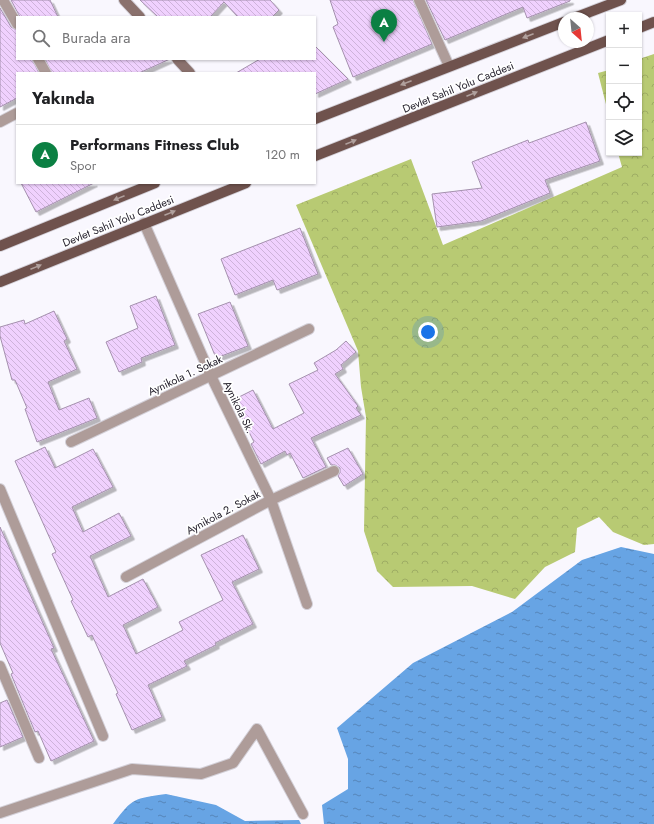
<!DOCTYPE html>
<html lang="tr">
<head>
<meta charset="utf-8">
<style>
	:root { --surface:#fff; --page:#f6f6f6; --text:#202124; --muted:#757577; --line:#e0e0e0; --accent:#0b8043 }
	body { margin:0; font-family:Jost,sans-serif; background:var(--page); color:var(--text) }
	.controls { position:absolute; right:12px; top:12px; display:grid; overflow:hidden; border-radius:0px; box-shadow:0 1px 3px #0004 }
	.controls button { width:36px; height:36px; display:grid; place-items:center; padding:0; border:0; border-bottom:1px solid var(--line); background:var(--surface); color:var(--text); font:20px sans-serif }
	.compass { position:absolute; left:558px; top:12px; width:36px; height:36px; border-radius:50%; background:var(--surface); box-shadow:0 1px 3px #0004; rotate:153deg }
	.you { position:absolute; left:428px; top:332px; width:14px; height:14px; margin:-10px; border:3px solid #fff; border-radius:50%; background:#1a73e8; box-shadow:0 0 0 6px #1a73e833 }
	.badge { display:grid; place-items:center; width:26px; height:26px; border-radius:50%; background:var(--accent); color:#fff; font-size:13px; font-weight:700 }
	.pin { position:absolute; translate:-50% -33px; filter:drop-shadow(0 1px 2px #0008) }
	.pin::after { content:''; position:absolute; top:21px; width:14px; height:12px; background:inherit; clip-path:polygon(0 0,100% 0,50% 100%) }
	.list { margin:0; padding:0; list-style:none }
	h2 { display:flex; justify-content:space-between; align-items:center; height:52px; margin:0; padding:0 16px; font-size:17px }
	h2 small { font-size:13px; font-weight:400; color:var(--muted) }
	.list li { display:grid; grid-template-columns:26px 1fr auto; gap:12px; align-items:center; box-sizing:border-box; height:60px; padding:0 16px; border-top:1px solid var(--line) }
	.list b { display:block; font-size:15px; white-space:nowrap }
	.list p { margin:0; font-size:13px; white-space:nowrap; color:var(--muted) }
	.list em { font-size:13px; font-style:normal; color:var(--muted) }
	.icon { flex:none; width:22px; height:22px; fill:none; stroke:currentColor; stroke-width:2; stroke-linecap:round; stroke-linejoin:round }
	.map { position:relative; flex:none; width:654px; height:824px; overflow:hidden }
	.search { position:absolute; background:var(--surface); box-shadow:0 1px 3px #0004; left:16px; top:16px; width:300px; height:44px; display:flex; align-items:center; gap:10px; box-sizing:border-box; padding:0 14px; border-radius:0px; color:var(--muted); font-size:15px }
	.panel { position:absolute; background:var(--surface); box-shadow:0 1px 3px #0004; left:16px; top:72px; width:300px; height:112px; border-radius:0px }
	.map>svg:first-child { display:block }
</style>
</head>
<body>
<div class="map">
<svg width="654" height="824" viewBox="0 0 654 824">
	<defs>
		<pattern id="forest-crowns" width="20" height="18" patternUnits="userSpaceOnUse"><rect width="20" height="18" fill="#b8ca73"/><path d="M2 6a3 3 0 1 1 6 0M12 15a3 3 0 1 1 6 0" fill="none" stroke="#9ead64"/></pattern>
		<pattern id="water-ripples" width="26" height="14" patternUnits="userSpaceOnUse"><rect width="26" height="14" fill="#67a4e4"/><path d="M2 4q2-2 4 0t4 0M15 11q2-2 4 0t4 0" fill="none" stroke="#5585b9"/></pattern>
		<pattern id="building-back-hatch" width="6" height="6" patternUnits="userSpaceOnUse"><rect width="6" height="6" fill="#f0d1fe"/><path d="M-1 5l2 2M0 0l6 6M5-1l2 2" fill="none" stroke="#ceb3da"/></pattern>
		<filter id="shadow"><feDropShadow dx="3.5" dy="3.5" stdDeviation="0" flood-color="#0004"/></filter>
	</defs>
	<rect width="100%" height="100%" fill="#f9f7fe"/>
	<g fill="url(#forest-crowns)">
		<polygon points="654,54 654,544 644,545 613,532 599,517 577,528 575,552 545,567 515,599 472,586 393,587 377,571 364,531 366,417 361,387 358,351 296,205 411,159 443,245 622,167 618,153 639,153 639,59"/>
		<polygon points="609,70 609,116 598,73"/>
	</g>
	<g fill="url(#water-ripples)">
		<polygon points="621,547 654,554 654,824 324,824 322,805 348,789 348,759 337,728 413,663 512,612 582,560"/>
		<path d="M166,794L216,805L245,821L299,820L301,824H113C133,797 134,799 166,794Z"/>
	</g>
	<g fill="url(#building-back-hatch)" stroke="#a490ad" filter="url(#shadow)">
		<polygon points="11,0 50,0 58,17 20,17"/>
		<polygon points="140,0 270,0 279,10 272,17 238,17 224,2 210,17 158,17"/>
		<polygon points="330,0 413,0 432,44 353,77 333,27 338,24"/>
		<polygon points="426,0 570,0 570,1 527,18 523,7 445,40"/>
		<polygon points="0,8 11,27 17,30 17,59 32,59 39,73 17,73 17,98 0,107"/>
		<polygon points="315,46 348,79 315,94 315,73 236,73 260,59 315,59"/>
		<polygon points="45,59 170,59 139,73 52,73"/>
		<polygon points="586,122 600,161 545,180 550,193 481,221 437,227 432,194 482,188 472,162 528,140 529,143"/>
		<polygon points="21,183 94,183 36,212"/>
		<polygon points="300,228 318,274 277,290 273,280 235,295 221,259"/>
		<polygon points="156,296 175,345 141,358 142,362 119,372 106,342 138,328 130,306"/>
		<polygon points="230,302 248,346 216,358 198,314"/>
		<polygon points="54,311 67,339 64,341 77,369 48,382 59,410 89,398 97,418 37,442 25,409 27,408 15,380 12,380 0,336 0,327 24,320 25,324"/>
		<polygon points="346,341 356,352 341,365 343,369 335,374 358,406 356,408 361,415 311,438 326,467 303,478 290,453 287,455 285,451 261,464 251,444 254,442 233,400 253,390 273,429 304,413 289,384 318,370 314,363 336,350"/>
		<polygon points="45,447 55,468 93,449 113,487 72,507 83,532 119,513 131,536 90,556 108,597 143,579 158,607 123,625 136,654 183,630 179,622 223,600 201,555 243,535 259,569 232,582 253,624 215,643 216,645 184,661 187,666 148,685 162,717 132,730 116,694 118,693 92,635 88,637 71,601 73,600 52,554 56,552 15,461"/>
		<polygon points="348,448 363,474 344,486 338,476 340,472 340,468 335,465 331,465 327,458"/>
		<polygon points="0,527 54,648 51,649 94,741 51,761 38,731 35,732 11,674 13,673 0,643"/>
		<polygon points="7,700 23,737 0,747 0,703"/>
	</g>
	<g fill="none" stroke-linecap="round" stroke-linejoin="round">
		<g stroke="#d3d0d8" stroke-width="12">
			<g id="street">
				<polyline points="3,0 17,24"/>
				<polyline points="419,0 449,66"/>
				<polyline points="38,59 46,73"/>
				<polyline points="0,122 17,113"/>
				<polyline points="144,223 211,376 271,500 307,604"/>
				<polyline points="71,442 309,329"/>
				<polyline points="0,489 103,736"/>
				<polyline points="126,577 271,500 334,471"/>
				<polyline points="0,666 39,758"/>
				<polyline points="0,813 132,769 201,774 233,763 257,729 303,814"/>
			</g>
		</g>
		<g stroke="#d3d0d8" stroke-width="12">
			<g id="secondary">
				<polyline points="124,0 140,17"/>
				<polyline points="177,59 190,73"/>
			</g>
		</g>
		<g stroke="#d3d0d8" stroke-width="12">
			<g id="primary">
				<polyline points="574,18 621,0"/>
				<polyline points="639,28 654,22"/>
				<polyline points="315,119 564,22"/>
				<polyline points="315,156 609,40"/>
				<polyline points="0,246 155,183"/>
				<polyline points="0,282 246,183"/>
			</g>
		</g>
		<use href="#street" stroke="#ae9c99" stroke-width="10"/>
		<use href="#secondary" stroke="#8a716d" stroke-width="10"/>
		<use href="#primary" stroke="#6f524d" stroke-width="10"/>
	</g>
	<defs><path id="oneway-solid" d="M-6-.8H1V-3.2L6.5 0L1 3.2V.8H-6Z"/></defs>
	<g fill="#b0a09d">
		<use href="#oneway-solid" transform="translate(528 36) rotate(159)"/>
		<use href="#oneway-solid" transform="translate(406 83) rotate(159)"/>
		<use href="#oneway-solid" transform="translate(472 94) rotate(-22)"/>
		<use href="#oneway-solid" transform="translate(351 142) rotate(-22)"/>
		<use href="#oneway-solid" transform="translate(119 198) rotate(158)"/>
		<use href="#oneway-solid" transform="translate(170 213) rotate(-22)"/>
		<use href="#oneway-solid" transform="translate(36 267) rotate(-22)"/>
	</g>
	<g text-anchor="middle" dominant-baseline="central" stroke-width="3.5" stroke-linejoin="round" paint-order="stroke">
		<g font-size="11" fill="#24202c" stroke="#fff">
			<text transform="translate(458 87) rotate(-22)">Devlet Sahil Yolu Caddesi</text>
			<text transform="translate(118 221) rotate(-22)">Devlet Sahil Yolu Caddesi</text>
			<text transform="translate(185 375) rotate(-25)">Aynikola 1. Sokak</text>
			<text transform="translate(239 407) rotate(64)">Aynikola Sk.</text>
			<text transform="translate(223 512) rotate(-28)">Aynikola 2. Sokak</text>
		</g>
	</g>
</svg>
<div class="controls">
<button>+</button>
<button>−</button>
<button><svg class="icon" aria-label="locate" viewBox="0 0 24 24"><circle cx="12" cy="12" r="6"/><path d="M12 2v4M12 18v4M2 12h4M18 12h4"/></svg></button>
<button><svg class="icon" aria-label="layers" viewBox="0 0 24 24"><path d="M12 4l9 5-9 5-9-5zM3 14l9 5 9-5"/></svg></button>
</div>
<svg class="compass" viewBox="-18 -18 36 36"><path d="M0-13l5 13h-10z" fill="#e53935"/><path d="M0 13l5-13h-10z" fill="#757577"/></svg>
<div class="you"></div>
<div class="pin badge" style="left:384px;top:42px">A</div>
<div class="search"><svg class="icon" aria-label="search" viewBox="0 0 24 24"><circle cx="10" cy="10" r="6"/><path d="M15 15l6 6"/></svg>Burada ara</div>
<section class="panel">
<h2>Yakında<small></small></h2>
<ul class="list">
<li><span class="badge">A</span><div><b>Performans Fitness Club</b><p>Spor</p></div><em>120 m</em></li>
</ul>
</section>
</div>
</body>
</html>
